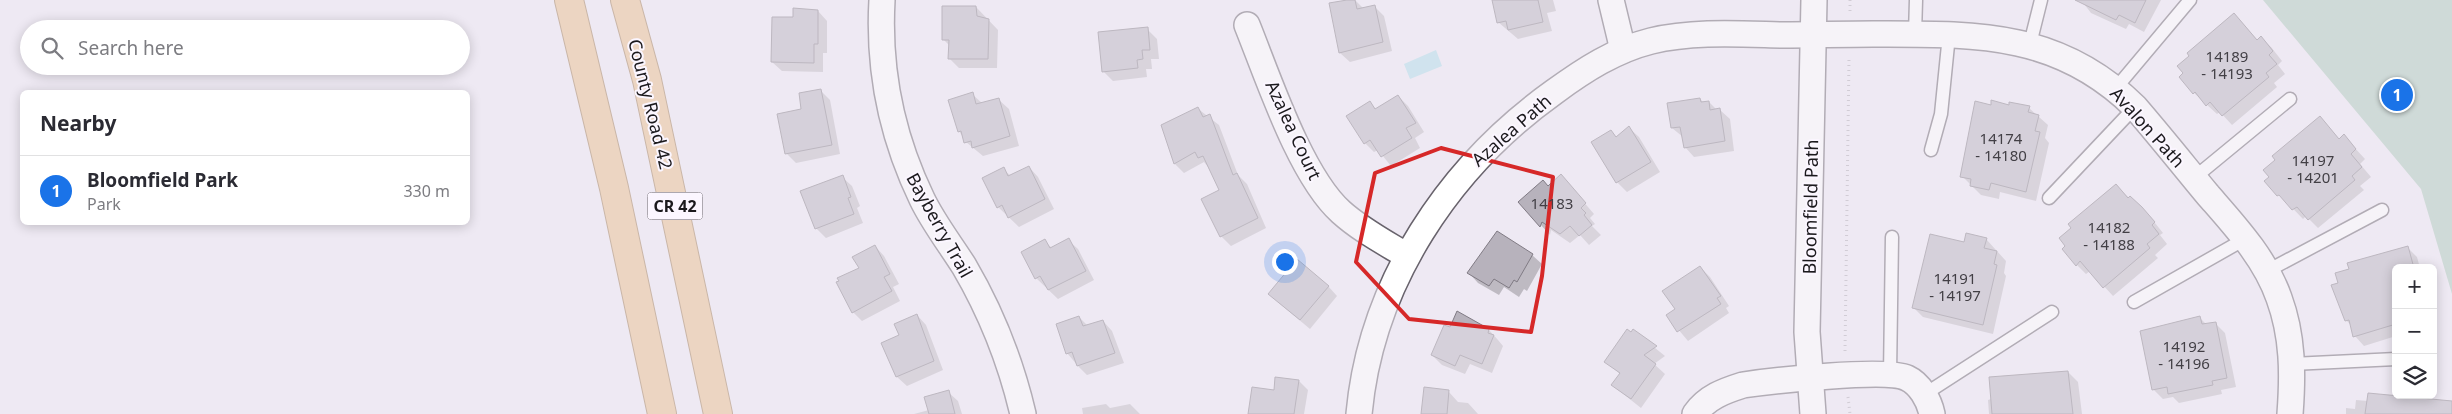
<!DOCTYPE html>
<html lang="en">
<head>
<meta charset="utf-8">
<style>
	:root { --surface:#fff; --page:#f2f2f3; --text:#2b2b33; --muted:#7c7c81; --line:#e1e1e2; --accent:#1a73e8 }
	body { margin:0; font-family:"Noto Sans",sans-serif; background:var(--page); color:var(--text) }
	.controls { position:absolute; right:15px; bottom:15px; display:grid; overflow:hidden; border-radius:8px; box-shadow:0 2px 12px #0003 }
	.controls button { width:45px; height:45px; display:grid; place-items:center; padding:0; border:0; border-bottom:1px solid var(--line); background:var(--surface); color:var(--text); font:25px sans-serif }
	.you { position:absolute; left:1284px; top:261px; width:18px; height:18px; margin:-12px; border:4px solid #fff; border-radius:50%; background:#1a73e8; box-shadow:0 0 0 8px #1a73e833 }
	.badge { display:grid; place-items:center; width:32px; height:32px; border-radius:50%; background:var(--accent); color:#fff; font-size:16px; font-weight:700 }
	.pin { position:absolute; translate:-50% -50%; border:2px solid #fff; box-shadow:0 1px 5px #0006 }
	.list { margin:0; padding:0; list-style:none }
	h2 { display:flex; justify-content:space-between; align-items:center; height:65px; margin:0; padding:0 20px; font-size:21px }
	h2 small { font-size:16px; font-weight:400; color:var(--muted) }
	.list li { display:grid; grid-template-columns:32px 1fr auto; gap:15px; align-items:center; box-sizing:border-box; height:70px; padding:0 20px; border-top:1px solid var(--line) }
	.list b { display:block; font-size:19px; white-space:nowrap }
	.list p { margin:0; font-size:16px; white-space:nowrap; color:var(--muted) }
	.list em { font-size:16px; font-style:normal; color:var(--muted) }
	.icon { flex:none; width:28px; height:28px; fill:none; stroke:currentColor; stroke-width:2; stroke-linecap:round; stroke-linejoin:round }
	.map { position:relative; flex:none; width:2452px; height:414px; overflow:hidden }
	.search { position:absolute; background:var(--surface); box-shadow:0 2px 12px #0003; left:20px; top:20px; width:450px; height:55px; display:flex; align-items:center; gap:12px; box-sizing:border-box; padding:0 18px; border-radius:28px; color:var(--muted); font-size:19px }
	.panel { position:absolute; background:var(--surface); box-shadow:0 2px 12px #0003; left:20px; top:90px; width:450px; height:135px; border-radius:8px }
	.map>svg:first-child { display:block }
</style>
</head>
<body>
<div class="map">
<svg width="2452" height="414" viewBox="0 0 2452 414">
	<rect width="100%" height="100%" fill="#eee9f3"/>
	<polygon fill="#a9c7b8" points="2263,0 2452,0 2452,294 2421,189"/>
	<polygon fill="#aadce8" points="1436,50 1442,66 1410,79 1404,64"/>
	<g fill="#0003">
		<polygon points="1355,0 1364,9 1375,7 1384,16 1392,51 1350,62 1340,53 1330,4"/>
		<polygon points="1493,0 1553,0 1556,11 1547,13 1552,31 1518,39 1498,22"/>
		<polygon points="2081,0 2161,0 2144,32 2129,24 2126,29 2091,13"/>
		<polygon points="976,7 998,30 997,68 959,68 949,58 950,46 943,39"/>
		<polygon points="818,11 827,21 827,53 823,53 823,72 782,71 772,62 794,19"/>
		<polygon points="2234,14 2258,41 2261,38 2271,47 2282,61 2278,65 2285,74 2274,83 2277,87 2232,125 2220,112 2217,114 2194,93"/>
		<polygon points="1147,29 1157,39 1159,59 1151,59 1152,69 1146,69 1147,77 1113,81 1103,71"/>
		<polygon points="820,90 830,100 840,154 796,163 786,153"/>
		<polygon points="972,94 983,104 999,100 1009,109 1019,146 983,156 966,142 959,131"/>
		<polygon points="1398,96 1408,106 1424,132 1415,138 1420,148 1391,166 1378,150 1374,152 1365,143 1370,103 1377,110"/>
		<polygon points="1700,99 1704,103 1709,102 1717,110 1720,110 1730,119 1734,151 1694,157 1685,147 1683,137 1672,128"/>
		<polygon points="1991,106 2029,108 2048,125 2045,138 2049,143 2036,201 2000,192 1999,199 1981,195 1962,176"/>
		<polygon points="1197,108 1219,125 1238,175 1247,184 1266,228 1231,246 1221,236 1221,191 1208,167 1204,162 1184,173 1175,164 1162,126"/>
		<polygon points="2320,118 2340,140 2353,146 2365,159 2360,164 2371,177 2360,186 2364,190 2318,228 2306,216 2303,219 2266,181"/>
		<polygon points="1629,128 1639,137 1660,172 1627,192 1617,182 1611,131 1617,138"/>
		<polygon points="1029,167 1038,177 1054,209 1019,227 998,207 1003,169 1011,176"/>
		<polygon points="842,177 852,186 860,206 857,208 863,223 826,238 816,228"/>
		<polygon points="1570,186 1594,214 1590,218 1595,224 1592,226 1601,235 1589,245 1580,235 1570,243 1551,230 1550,235 1520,202 1548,187"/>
		<polygon points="2116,186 2151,218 2163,233 2160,235 2167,244 2155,255 2158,258 2113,296 2090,271 2086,274 2077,265"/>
		<polygon points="1986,239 2006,261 2004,273 2006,276 1993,334 1923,317 1914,308 1965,243"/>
		<polygon points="1068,240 1078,249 1094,280 1058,299 1036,278 1044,241 1052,248"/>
		<polygon points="875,246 884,256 899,284 893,287 900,301 862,321 853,312 841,282 860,269"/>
		<polygon points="2407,247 2417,257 2420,268 2396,268 2396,336 2364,346 2355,336 2352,326 2346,320 2339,283 2350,270"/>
		<polygon points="1532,255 1542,264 1527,291 1524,289 1519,297 1504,287 1499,295 1478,283 1469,273"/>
		<polygon points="1700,267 1710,277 1729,306 1726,308 1729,313 1688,341 1667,316 1676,310"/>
		<polygon points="1328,286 1337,296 1310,329 1279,303"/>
		<polygon points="2433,291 2437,305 2433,307"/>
		<polygon points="917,315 926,325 943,370 907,386 897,377 883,344 901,336"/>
		<polygon points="1079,317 1088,326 1103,321 1112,331 1124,363 1087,375 1078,366 1067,353"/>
		<polygon points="2200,318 2207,325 2215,323 2225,333 2236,387 2221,390 2222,394 2179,403 2173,397 2163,399 2153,389"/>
		<polygon points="1451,329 1489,330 1498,340 1503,346 1492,373 1470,364 1465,374 1442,365 1432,355"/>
		<polygon points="1634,331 1665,356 1654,364 1665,374 1641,408 1612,385 1620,374 1605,361"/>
		<polygon points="2068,372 2078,382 2082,414 1989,414 1988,400"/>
		<polygon points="1299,381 1308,390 1304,414 1250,414 1275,391"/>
		<polygon points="1448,391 1458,402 1468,403 1478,414 1422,414"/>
		<polygon points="948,392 958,401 962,414 914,414 929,410"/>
		<polygon points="2356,400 2368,401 2439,414 2346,414 2346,408 2355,409"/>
		<polygon points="1106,404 1110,408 1130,404 1140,414 1083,414 1082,408"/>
	</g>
	<g fill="#b7b2bc" stroke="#807b84">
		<polygon points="1347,0 1355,0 1357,9 1375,5 1383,42 1339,53 1329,3"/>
		<polygon points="1492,0 1538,0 1543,22 1508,30 1506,21 1497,23"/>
		<polygon points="2075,0 2146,0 2135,23 2119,15 2116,20"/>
		<polygon points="942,6 976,6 977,16 989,19 988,59 948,59 949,40 942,40"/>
		<polygon points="793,8 818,10 818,44 814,44 814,63 771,62 772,17 793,17"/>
		<polygon points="2234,13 2257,40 2261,36 2273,51 2269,55 2277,64 2266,73 2269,77 2222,116 2210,102 2206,106 2195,92 2193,94 2179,77 2183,73 2177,66 2189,56 2187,53"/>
		<polygon points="1148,27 1150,50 1142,50 1143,59 1137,60 1138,68 1102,72 1098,32"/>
		<polygon points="821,89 832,145 785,154 777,114 801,109 799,93"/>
		<polygon points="973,92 976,104 999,98 1010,136 972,148 971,141 964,143 961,131 958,132 948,100"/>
		<polygon points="1398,95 1416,123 1406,128 1412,138 1381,157 1370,140 1364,144 1346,116 1370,101 1375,109"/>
		<polygon points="1700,98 1701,102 1709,101 1710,110 1720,108 1725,141 1684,148 1680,127 1671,128 1667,103"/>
		<polygon points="1991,100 2009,105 2009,102 2030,106 2028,112 2039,115 2035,131 2040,132 2026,192 1991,183 1989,190 1970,186 1971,179 1960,177 1975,101 1991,105"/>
		<polygon points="1198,107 1203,117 1210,114 1233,175 1237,173 1258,218 1220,237 1201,199 1219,190 1203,156 1198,158 1195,152 1174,164 1161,125"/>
		<polygon points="2320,116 2339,139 2344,134 2356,149 2351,154 2362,167 2352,176 2355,180 2308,220 2297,207 2292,210 2279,195 2277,196 2264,181 2269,177 2263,170 2275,160 2272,156"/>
		<polygon points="1629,126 1651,162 1616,183 1591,142 1611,130 1616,137"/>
		<polygon points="1029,166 1045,199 1008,218 1002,205 997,208 982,178 1004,167 1008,176"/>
		<polygon points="1561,174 1586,203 1581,208 1586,213 1584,215 1592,225 1579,236 1570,226 1560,234 1542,222 1540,227 1518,202 1543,180 1548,186"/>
		<polygon points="843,175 851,197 848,198 854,214 815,229 800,191"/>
		<polygon points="2116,184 2128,198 2130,196 2142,207 2155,222 2152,225 2159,234 2147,244 2150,248 2103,288 2080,261 2076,266 2062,249 2065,246 2059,238 2071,228 2068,224"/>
		<polygon points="1497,231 1533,254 1517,282 1514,280 1509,288 1494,279 1489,286 1467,273"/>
		<polygon points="1966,233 1987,238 1984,248 1997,251 1994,264 1997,265 1983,325 1912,308 1930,234 1964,242"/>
		<polygon points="1069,238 1086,271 1048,290 1040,276 1035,279 1021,252 1045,239 1050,248"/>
		<polygon points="875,245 890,274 884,277 892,291 852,313 836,282 839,281 837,278 859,268 852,257"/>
		<polygon points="2408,246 2414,268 2396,268 2396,324 2353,337 2349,320 2345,321 2331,285 2338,283 2335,273 2349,269 2347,263"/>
		<polygon points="1297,259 1329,286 1300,320 1268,294"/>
		<polygon points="1700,266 1721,296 1717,298 1721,304 1677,332 1666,315 1675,309 1662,291"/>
		<polygon points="1457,311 1489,329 1488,333 1494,335 1482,364 1460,355 1455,366 1431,355 1444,325 1450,327"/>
		<polygon points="917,314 934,361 896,377 881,343 899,335 894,324"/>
		<polygon points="1079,316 1083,326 1103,320 1115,353 1077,366 1072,352 1066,354 1056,324"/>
		<polygon points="2200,316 2202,324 2216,322 2227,378 2212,381 2213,385 2168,394 2167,387 2152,390 2140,331"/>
		<polygon points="1627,329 1631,332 1633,329 1657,346 1644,355 1656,364 1631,399 1611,385 1620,373 1604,362"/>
		<polygon points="2068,371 2073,414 1992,414 1989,377"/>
		<polygon points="1275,377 1299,380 1294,414 1248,414 1252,387 1274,390"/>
		<polygon points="1424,387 1449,390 1447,414 1421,414"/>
		<polygon points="949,390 955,414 929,414 924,397"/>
		<polygon points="2368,393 2452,401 2452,414 2365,414"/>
	</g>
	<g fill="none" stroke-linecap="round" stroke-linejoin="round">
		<g stroke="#68636c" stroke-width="15">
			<g id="service">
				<polyline points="1915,34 1916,0"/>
				<polyline points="2030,44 2041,0"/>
				<polyline points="2116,88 2190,0"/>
				<polyline points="1931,150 1941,114 1949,35"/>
				<polyline points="2194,178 2290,99"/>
				<polyline points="2049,198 2135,107"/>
				<polyline points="2267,271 2382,210"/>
				<polyline points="2134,302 2245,239"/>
				<polyline points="2292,364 2396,359"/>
				<polyline points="1890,375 1892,237"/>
				<polyline points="1925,394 2052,312"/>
			</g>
		</g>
		<g stroke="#68636c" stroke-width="28">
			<g id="minor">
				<path d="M882,0C878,70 891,135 922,199C933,222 950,244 964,266C991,312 1011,363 1023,414"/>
				<polyline points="1611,0 1623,50"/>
				<path d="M1247,25C1268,77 1300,175 1341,212C1361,230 1384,242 1407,256"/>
				<path d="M1359,414C1371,283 1449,167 1554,92C1584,70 1615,50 1651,41C1693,31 1739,34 1782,35C1812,35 1842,34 1873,34C1974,34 2058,31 2135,107C2160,136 2184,166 2208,195C2235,226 2265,258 2279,298C2293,336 2293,374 2290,414"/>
				<path d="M1695,414C1707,397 1724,391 1743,385C1771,381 1886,368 1907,378C1920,384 1929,400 1932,414"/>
				<polyline points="1813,414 1807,332 1814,0"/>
			</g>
		</g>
		<g stroke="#9c784e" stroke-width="30">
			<g id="trunk">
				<polyline points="569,0 614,188 662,414"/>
				<polyline points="625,0 647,80 718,414"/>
			</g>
		</g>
		<g stroke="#ada9b1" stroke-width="3" stroke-dasharray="1 4" stroke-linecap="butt">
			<polyline points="1850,11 1850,0"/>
			<polyline points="1845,351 1849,57"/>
			<polyline points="1848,397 1850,414"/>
		</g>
		<use href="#service" stroke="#fff" stroke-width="12"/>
		<use href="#minor" stroke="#fff" stroke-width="25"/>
		<use href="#trunk" stroke="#e8bc87" stroke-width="28"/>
	</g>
	<path d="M0 0H2452V414H0ZM1441,148L1553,177L1542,276L1531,332L1409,319L1356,262L1375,173Z" fill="#eee9f3" fill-opacity=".55" fill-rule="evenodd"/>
	<path fill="none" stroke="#d62828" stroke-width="4" stroke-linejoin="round" d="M1441,148L1553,177L1542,276L1531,332L1409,319L1356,262L1375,173Z"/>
	<g text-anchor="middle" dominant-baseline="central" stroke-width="4" stroke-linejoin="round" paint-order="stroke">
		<g font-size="15" fill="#423f45">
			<text x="2227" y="56">14189<tspan x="2227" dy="17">- 14193</tspan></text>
			<text x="2001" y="138">14174<tspan x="2001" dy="17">- 14180</tspan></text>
			<text x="2313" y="160">14197<tspan x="2313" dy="17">- 14201</tspan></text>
			<text x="1552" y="203">14183</text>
			<text x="2109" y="227">14182<tspan x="2109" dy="17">- 14188</tspan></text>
			<text x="1955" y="278">14191<tspan x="1955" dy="17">- 14197</tspan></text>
			<text x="2184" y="346">14192<tspan x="2184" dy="17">- 14196</tspan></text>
		</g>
		<rect fill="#fbf6ff" stroke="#5e5b61" stroke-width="1" x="647.5" y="192.5" width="55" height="27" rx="4"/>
		<g font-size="16" font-weight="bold" fill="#1b191d">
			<text x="675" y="206">CR 42</text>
		</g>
		<g font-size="18" fill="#1b191d" stroke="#fbf6ff">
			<text transform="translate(651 104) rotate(76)">County Road 42</text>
			<text transform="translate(2148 127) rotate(48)">Avalon Path</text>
			<text transform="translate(1294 130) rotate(65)">Azalea Court</text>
			<text transform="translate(1511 130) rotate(-41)">Azalea Path</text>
			<text transform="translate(1810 207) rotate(-89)">Bloomfield Path</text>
			<text transform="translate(940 225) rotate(61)">Bayberry Trail</text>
		</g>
	</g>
</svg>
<div class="controls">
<button>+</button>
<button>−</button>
<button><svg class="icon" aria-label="layers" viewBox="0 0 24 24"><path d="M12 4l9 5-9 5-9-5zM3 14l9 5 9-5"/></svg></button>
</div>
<div class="you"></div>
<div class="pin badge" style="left:2397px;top:95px">1</div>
<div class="search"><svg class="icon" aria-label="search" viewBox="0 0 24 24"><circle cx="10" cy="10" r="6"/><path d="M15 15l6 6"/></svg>Search here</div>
<section class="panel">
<h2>Nearby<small></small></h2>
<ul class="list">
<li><span class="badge">1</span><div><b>Bloomfield Park</b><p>Park</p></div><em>330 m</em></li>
</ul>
</section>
</div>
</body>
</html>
